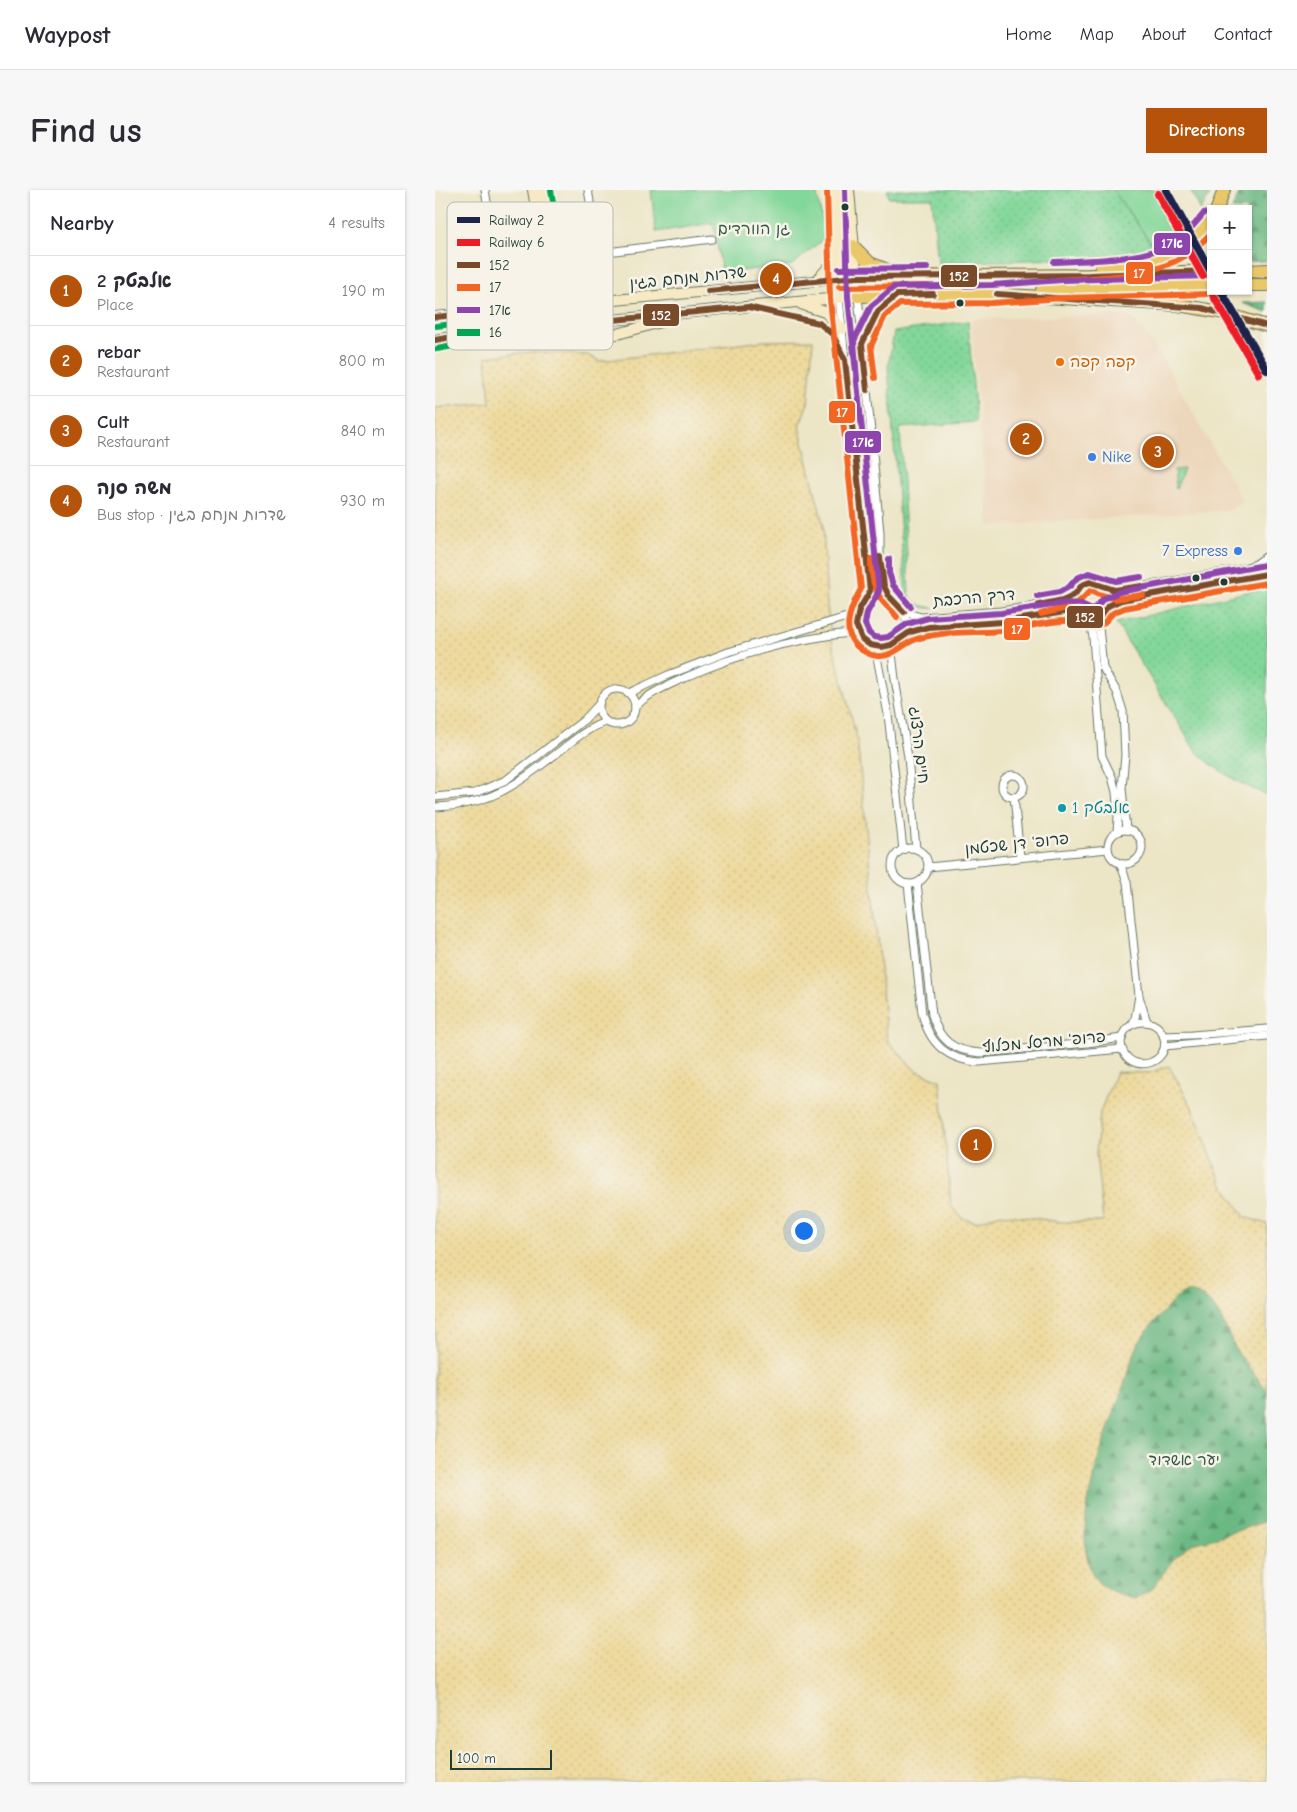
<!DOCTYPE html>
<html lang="en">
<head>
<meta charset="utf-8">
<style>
	:root { --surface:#fff; --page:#f7f7f7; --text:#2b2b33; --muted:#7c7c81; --line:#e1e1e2; --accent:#b45309 }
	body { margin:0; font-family:"Comic Neue","Playpen Sans Hebrew",sans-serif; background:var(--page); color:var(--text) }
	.controls { position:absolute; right:15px; top:15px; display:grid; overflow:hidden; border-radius:0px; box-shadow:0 1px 4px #0004 }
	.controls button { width:45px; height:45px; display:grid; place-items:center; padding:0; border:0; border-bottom:1px solid var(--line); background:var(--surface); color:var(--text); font:25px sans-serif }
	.scale { position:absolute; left:15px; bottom:12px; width:102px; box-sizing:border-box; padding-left:5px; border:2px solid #1f3d34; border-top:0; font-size:14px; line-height:18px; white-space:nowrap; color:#1f3d34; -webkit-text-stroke:4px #f7f3e8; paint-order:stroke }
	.you { position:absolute; left:368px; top:1040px; width:18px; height:18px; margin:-12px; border:4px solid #fff; border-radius:50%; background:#1a73e8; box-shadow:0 0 0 8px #1a73e833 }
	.badge { display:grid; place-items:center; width:32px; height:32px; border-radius:50%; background:var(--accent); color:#fff; font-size:16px; font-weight:700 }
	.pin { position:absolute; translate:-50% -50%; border:2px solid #fff; box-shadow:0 1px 5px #0006 }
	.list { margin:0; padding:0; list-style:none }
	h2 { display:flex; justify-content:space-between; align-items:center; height:65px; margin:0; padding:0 20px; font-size:21px }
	h2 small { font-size:16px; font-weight:400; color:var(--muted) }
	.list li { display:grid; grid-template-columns:32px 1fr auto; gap:15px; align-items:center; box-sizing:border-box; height:70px; padding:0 20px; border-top:1px solid var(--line) }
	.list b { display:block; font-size:19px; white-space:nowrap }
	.list p { margin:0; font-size:16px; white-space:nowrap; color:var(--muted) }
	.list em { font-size:16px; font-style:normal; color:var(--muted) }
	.map { position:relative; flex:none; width:832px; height:1592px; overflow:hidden; border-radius:0px }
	header { display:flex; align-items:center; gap:30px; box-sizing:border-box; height:70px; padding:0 25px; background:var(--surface); border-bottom:1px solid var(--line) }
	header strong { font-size:24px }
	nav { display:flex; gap:28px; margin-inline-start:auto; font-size:18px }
	.intro { display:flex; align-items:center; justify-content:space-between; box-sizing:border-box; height:120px; padding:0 30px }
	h1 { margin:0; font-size:35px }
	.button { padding:12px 22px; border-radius:0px; background:var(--accent); color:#fff; font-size:18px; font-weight:700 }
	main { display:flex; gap:30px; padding:0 30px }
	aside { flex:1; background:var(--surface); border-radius:0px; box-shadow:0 1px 4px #0004 }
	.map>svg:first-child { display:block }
</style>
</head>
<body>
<header>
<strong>Waypost</strong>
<nav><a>Home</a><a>Map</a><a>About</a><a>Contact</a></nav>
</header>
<div class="intro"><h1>Find us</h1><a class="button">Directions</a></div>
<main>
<aside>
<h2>Nearby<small>4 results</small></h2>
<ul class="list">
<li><span class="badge">1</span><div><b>אלבטק 2</b><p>Place</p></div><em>190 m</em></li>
<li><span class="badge">2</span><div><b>rebar</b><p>Restaurant</p></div><em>800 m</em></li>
<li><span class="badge">3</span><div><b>Cult</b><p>Restaurant</p></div><em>840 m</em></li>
<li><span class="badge">4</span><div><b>משה סנה</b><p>Bus stop · שדרות מנחם בגין</p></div><em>930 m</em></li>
</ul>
</aside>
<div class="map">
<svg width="832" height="1592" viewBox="0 0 832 1592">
	<defs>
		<pattern id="grass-dots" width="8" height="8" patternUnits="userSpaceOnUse" patternTransform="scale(1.25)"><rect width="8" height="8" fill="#83d79a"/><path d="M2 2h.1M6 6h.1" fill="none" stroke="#71b985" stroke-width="1.8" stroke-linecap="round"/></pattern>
		<pattern id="forest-firs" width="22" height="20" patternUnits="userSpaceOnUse" patternTransform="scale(1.25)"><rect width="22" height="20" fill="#6ab882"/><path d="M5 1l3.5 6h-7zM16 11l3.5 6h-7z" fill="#57976b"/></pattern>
		<pattern id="sand-dots" width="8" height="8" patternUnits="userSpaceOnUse" patternTransform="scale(1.25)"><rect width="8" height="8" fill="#eeda9e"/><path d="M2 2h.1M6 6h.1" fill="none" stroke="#ccbc89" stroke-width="1.8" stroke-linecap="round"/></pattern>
	</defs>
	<rect width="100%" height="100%" fill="#f7f3e8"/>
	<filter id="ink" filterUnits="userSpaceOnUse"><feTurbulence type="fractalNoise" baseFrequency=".02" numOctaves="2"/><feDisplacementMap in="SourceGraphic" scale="10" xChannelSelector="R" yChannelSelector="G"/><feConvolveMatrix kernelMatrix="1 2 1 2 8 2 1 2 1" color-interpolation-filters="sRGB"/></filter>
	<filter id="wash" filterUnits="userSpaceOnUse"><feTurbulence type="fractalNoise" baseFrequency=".0096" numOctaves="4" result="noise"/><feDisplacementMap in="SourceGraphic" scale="20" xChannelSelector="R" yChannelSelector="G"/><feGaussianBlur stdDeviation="1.12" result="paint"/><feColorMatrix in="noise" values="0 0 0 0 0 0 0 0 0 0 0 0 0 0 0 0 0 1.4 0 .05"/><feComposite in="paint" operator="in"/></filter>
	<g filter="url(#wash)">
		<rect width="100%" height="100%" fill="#ece5c6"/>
		<polygon fill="#edd7bb" points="691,125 701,132 725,164 808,312 794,320 554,336 536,129"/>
		<g fill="url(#grass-dots)" stroke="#518a67">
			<polygon points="452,0 678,0 717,55 707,62 657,68 503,73 497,8 454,8"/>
			<path d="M533,131L541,232L465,238L474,402C476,414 488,416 499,418C480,419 474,415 470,397L453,177L459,142Z"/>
			<polygon points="749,279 741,299 739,280"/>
			<path d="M828,398H832V605C805,594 780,580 760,560L681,433Z"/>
		</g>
		<g fill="url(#forest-firs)" stroke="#447a5b">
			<polygon points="755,0 777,0 766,21"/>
			<polygon points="806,0 832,0 832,71 813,72 813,19 797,19"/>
			<polygon points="832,112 832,122 807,113"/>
			<path d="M755,1101C784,1112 787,1135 801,1160C810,1175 822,1186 832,1200V1331L774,1350L757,1354L718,1398L702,1408C685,1405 664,1400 657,1383C636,1332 669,1250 686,1201C693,1184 696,1167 705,1151C710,1142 736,1109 744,1104C747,1103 752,1102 755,1101Z"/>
		</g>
		<path fill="url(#sand-dots)" stroke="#868c69" d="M378,150L373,213L364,236L388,334L392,417L398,456L422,548L452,850L480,880L505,890L516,1016L527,1028L540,1032L566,1024L627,1032H668L661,963L665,922L681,882L714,883L734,876L758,919L786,992L810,1027L832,1034V1200C822,1186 811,1175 802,1161C790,1140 784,1110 758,1102C746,1099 738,1111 731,1119C722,1129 712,1139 705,1151C696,1167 693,1183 687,1200C670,1247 635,1335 657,1383C665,1400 685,1405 702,1408L718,1398L738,1370L757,1354L774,1350L832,1331V1592H0V218L55,213L51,167L95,162L153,165L164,171L329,151Z"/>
		<g fill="#83d79a" stroke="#518a67">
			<polygon points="216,0 381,0 391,47 357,75 287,83 278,33 221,42"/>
			<polygon points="678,0 727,0 750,41 734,54 720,58"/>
		</g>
	</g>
	<g filter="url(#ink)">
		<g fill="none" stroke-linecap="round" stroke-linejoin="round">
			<g stroke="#677867" stroke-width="9">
				<g id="street">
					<polyline points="50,0 62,71 25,75 22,50 57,45"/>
					<polyline points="153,0 164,63 277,49"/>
					<polyline points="38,48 42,73"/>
					<polyline points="164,63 168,89"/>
					<polyline points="423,106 438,263 445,343 445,380 450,399 457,409"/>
					<polyline points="404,108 415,221 434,393 435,401 428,414"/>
					<circle cx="656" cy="410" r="18"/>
					<polyline points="669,398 688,400 805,379 821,374 832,366"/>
					<circle cx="446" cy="432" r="25"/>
					<polyline points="673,416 683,411 692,409 832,384"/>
					<polyline points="469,422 486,427 566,421 618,413 640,404"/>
					<polyline points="663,427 668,478 682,502 688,521 690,565 687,598 691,640"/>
					<polyline points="654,428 658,447 666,553 667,566 677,587 681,602 683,627 682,642"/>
					<path d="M466,447C494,431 536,435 568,432C593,429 619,420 644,423"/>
					<polyline points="456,455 460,489 473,567 481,659"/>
					<polyline points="440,457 453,524 468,660"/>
					<circle cx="182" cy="517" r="18"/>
					<polyline points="194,503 233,485 293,462 422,424"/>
					<path d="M200,517C214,503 232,496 249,488C304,463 363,448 423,442"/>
					<circle cx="578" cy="596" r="11"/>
					<polyline points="0,607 40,603 71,590 149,530 163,515"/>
					<polyline points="579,607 585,667"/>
					<path d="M0,617C58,615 82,594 126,560C140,549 153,538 170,532"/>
					<circle cx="690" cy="657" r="17"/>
					<circle cx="475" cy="676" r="18"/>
					<polyline points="685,673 692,692 704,806 712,832"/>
					<polyline points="493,677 673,659"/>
					<path d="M482,693L497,825C505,851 518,861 546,863L652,853L687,848"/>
					<path d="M473,694L487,823C494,854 512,870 544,872L687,859"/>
					<path d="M698,834C711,829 725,833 729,848C735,872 701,884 689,863C684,855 686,845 692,838C693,838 698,834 698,833C702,826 702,814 704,806"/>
					<polyline points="729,846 757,845 832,839"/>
					<polyline points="730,856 832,846"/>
				</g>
			</g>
			<g stroke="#677867" stroke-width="12">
				<g id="secondary">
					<polyline points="98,0 122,142 128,154 186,143 236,129"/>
					<polyline points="107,0 125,106 126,120"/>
					<polyline points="401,0 404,108"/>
					<polyline points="123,89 133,103 152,112"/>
					<polyline points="382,90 393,78 403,60"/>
					<polyline points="366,114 390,122 408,139"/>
					<path d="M91,117C104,111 109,99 112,87"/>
					<polyline points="0,127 422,87"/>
					<polyline points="0,150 34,144 423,106 414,0"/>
				</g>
			</g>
			<g stroke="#677867" stroke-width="14">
				<g id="highway">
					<polyline points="782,19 789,0"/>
					<polyline points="418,56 435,73 460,83"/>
					<path d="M666,77C714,73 745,68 776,29"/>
					<polyline points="813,81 832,80"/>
					<polyline points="422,87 654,85 776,81"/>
					<polyline points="813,95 832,95"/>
					<polyline points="607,100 776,95"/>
					<polyline points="423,106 557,104 743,115 785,122 832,136"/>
					<polyline points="427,154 443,121 462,105"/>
				</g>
			</g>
			<use href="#street" stroke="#fff" stroke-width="7"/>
			<use href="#secondary" stroke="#f7e9c3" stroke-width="10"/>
			<use href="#highway" stroke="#eac769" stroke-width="12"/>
			<g stroke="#f7f3e8" stroke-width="10">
				<g id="bus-1">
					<polyline points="273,101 422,87 654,85 776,81"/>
					<polyline points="562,104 767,118 832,136"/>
					<polyline points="0,127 128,115"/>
					<polyline points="0,150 34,144 313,117 384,133 398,145 410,170 435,401 424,420 421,435 427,449 435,455 446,457 456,455 475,442 494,437 567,432 630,422 644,423 650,427 659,428 667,424 673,416 686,410 832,384"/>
					<polyline points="432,200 427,154 443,121 462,105 498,104"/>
					<polyline points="445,367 449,396 454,406 469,422"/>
					<polyline points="604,415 628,410 640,404 647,395 655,392 680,400 707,396"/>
				</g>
			</g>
			<g stroke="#f7f3e8" stroke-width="10">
				<g id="bus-2">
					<path d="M392,0L395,109L426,399C414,420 403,447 430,462C452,474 463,457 479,450C483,448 489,447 494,446C517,441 543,443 567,441C588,439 609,431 631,431C641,431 650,438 660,437C669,435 672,429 678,423C681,421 686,420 689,418L832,393"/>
					<path d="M621,90C662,87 713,89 750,66C760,60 768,51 776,43"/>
					<polyline points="404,97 492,96"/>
					<polyline points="440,188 436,156 450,126 465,114 557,113 627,108 776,104"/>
					<path d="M436,369C436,384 438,399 448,412C452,417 458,421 462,427"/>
					<polyline points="606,424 632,418 645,411 655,401 680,409 708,405"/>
				</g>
			</g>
			<g stroke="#f7f3e8" stroke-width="10">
				<g id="bus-3">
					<polyline points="410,0 413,107 444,401 432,423 430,434 434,443 439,447 446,448 453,447 472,434 493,428 566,423 630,413 646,414 657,419 661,417 668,409 684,402 830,375"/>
					<path d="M619,72C657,70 709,71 742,51C752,44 761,33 769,23"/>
					<polyline points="404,79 492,78"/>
					<polyline points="422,190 419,151 436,116 459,97 557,95 627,90 776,86"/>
					<polyline points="454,369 454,383 458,395 476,417"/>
					<polyline points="602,406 625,402 634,397 642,388 654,383 681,391 706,387"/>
				</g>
			</g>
			<g stroke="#f7f3e8" stroke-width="10">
				<g id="bus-4">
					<polyline points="1,136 96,125 110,114 115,105 119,89 119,67"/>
					<polyline points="2,159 35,153 122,145 128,141 135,114 116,0"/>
				</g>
			</g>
			<use href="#bus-1" stroke="#7a4b2a" stroke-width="6"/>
			<use href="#bus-2" stroke="#f26522" stroke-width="6"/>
			<use href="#bus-3" stroke="#8e44ad" stroke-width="6"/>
			<use href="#bus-4" stroke="#00a651" stroke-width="6"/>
			<g stroke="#f7f3e8" stroke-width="11">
				<g id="rail-1">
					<polyline points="731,0 776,82"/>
					<polyline points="786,101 832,180"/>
				</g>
			</g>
			<g stroke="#f7f3e8" stroke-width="11">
				<g id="rail-2">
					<polyline points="723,4 768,86"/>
					<polyline points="778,105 824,184"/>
				</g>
			</g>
			<use href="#rail-1" stroke="#1f234a" stroke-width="8"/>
			<use href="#rail-2" stroke="#ed1d26" stroke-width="8"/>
		</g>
	</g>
	<g fill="#1f3d34" stroke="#f7f3e8" stroke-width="2">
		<circle cx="410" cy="17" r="4.5"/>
		<circle cx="525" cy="113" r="4.5"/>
		<circle cx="761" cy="388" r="4.5"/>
		<circle cx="789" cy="392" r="4.5"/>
	</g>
	<circle fill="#e8710a" stroke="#f7f3e8" stroke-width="2" cx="625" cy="172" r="5"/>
	<g fill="#3f7fe0" stroke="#f7f3e8" stroke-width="2">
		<circle cx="657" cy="267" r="5"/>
		<circle cx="803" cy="361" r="5"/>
	</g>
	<circle fill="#0f9aa8" stroke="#f7f3e8" stroke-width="2" cx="627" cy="618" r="5"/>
	<g text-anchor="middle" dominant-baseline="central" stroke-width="5" stroke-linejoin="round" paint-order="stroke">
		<g font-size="16" fill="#335c48" stroke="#f7f3e8">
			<text x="319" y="39">גן הוורדים</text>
			<text x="749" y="1270">יער אשדוד</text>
		</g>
		<g font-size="16" fill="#1f3d34" stroke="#f7f3e8">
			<text transform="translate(253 88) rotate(-6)">שדרות מנחם בגין</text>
			<text transform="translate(539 408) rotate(-5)">דרך הרכבת</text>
			<text transform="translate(484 555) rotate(83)">חיים הרצוג</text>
			<text transform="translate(582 654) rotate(-6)">פרופ' דן שכטמן</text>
			<text transform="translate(609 852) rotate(-5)">פרופ' מרסל מכלוף</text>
		</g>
		<g font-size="16" fill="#c56008" stroke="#f7f3e8" text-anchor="start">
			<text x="635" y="172">קפה קפה</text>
		</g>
		<g font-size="16" fill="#366cbe" stroke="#f7f3e8" text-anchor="start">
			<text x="667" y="267">Nike</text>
			<text x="793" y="361" text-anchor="end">7 Express</text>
		</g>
		<g font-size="16" fill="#0d838f" stroke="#f7f3e8" text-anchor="start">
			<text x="637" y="618">אלבטק 1</text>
		</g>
	</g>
	<rect x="12" y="12" width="166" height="148" rx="8" fill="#f7f3e8" stroke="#b6bcb2" stroke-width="1"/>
	<rect x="22" y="27" width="23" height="6" fill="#1f234a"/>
	<rect x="22" y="49" width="23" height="7" fill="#ed1d26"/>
	<rect x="22" y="72" width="23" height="6" fill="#7a4b2a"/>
	<rect x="22" y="94" width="23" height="7" fill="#f26522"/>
	<rect x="22" y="117" width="23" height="6" fill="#8e44ad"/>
	<rect x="22" y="139" width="23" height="7" fill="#00a651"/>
	<g font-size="14" fill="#1f3d34">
		<text x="54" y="35">Railway 2</text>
		<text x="54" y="57">Railway 6</text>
		<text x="54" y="80">152</text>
		<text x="54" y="102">17</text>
		<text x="54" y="125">17א</text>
		<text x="54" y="147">16</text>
	</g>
	<g stroke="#f7f3e8" stroke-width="2">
		<rect x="718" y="42" width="38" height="24" rx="5" fill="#8e44ad"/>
		<rect x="690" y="71" width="29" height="24" rx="5" fill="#f26522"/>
		<rect x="505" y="74" width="38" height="24" rx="5" fill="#7a4b2a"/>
		<rect x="207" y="113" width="38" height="24" rx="5" fill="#7a4b2a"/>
		<rect x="393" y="210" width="28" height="24" rx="5" fill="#f26522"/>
		<rect x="409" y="240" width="38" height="24" rx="5" fill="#8e44ad"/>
		<rect x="631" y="415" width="38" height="24" rx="5" fill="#7a4b2a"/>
		<rect x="568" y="427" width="28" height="24" rx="5" fill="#f26522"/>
	</g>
	<g font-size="14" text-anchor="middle" font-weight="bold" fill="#fff">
		<text x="737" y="58">17א</text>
		<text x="704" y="88">17</text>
		<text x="524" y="91">152</text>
		<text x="226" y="130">152</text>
		<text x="407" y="227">17</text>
		<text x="428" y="257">17א</text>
		<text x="650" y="432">152</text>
		<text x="582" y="444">17</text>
	</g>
</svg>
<div class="controls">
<button>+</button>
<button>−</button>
</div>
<div class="scale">100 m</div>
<div class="you"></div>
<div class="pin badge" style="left:541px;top:955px">1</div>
<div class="pin badge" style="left:591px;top:249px">2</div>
<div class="pin badge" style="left:723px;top:262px">3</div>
<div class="pin badge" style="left:341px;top:89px">4</div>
</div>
</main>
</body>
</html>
